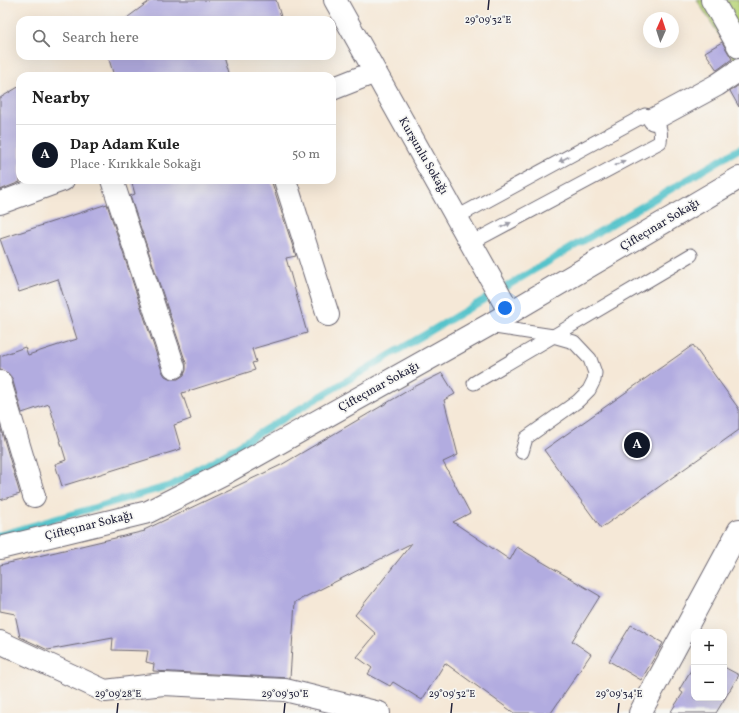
<!DOCTYPE html>
<html lang="en">
<head>
<meta charset="utf-8">
<style>
	:root { --surface:#fff; --page:#f2f2f2; --text:#222; --muted:#767676; --line:#e0e0e0; --accent:#111827 }
	body { margin:0; font-family:Vollkorn,serif; background:var(--page); color:var(--text) }
	.controls { position:absolute; right:12px; bottom:12px; display:grid; overflow:hidden; border-radius:8px; box-shadow:0 4px 16px #0002 }
	.controls button { width:36px; height:36px; display:grid; place-items:center; padding:0; border:0; border-bottom:1px solid var(--line); background:var(--surface); color:var(--text); font:20px sans-serif }
	.compass { position:absolute; left:643px; top:12px; width:36px; height:36px; border-radius:50%; background:var(--surface); box-shadow:0 4px 16px #0002; rotate:3deg }
	.you { position:absolute; left:505px; top:308px; width:14px; height:14px; margin:-10px; border:3px solid #fff; border-radius:50%; background:#1a73e8; box-shadow:0 0 0 6px #1a73e833 }
	.badge { display:grid; place-items:center; width:26px; height:26px; border-radius:50%; background:var(--accent); color:#fff; font-size:13px; font-weight:700 }
	.pin { position:absolute; translate:-50% -50%; border:2px solid #fff; box-shadow:0 1px 4px #0006 }
	.list { margin:0; padding:0; list-style:none }
	h2 { display:flex; justify-content:space-between; align-items:center; height:52px; margin:0; padding:0 16px; font-size:17px }
	h2 small { font-size:13px; font-weight:400; color:var(--muted) }
	.list li { display:grid; grid-template-columns:26px 1fr auto; gap:12px; align-items:center; box-sizing:border-box; height:60px; padding:0 16px; border-top:1px solid var(--line) }
	.list b { display:block; font-size:15px; white-space:nowrap }
	.list p { margin:0; font-size:13px; white-space:nowrap; color:var(--muted) }
	.list em { font-size:13px; font-style:normal; color:var(--muted) }
	.icon { flex:none; width:22px; height:22px; fill:none; stroke:currentColor; stroke-width:2; stroke-linecap:round; stroke-linejoin:round }
	.map { position:relative; flex:none; width:739px; height:713px; overflow:hidden }
	.search { position:absolute; background:var(--surface); box-shadow:0 4px 16px #0002; left:16px; top:16px; width:320px; height:44px; display:flex; align-items:center; gap:10px; box-sizing:border-box; padding:0 14px; border-radius:12px; color:var(--muted); font-size:15px }
	.panel { position:absolute; background:var(--surface); box-shadow:0 4px 16px #0002; left:16px; top:72px; width:320px; height:112px; border-radius:12px }
	.map>svg:first-child { display:block }
</style>
</head>
<body>
<div class="map">
<svg width="739" height="713" viewBox="0 0 739 713">
	<rect width="100%" height="100%" fill="#f6f6f2"/>
	<filter id="ink" filterUnits="userSpaceOnUse"><feTurbulence type="fractalNoise" baseFrequency=".025" numOctaves="2"/><feDisplacementMap in="SourceGraphic" scale="8" xChannelSelector="R" yChannelSelector="G"/><feConvolveMatrix kernelMatrix="1 2 1 2 8 2 1 2 1" color-interpolation-filters="sRGB"/></filter>
	<filter id="wash" filterUnits="userSpaceOnUse"><feTurbulence type="fractalNoise" baseFrequency=".012" numOctaves="4" result="noise"/><feDisplacementMap in="SourceGraphic" scale="16" xChannelSelector="R" yChannelSelector="G"/><feGaussianBlur stdDeviation="0.9" result="paint"/><feColorMatrix in="noise" values="0 0 0 0 0 0 0 0 0 0 0 0 0 0 0 0 0 1.4 0 .05"/><feComposite in="paint" operator="in"/></filter>
	<g filter="url(#wash)">
		<rect width="100%" height="100%" fill="#f5e8d7"/>
		<polygon fill="#bad67c" stroke="#6e7c5c" points="697,0 739,0 739,66"/>
		<g fill="none" stroke-linecap="round" stroke-linejoin="round">
			<polyline stroke="#55c3cb" stroke-width="7" points="0,535 172,485 346,381 739,149"/>
		</g>
		<g id="blocks">
			<g fill="#b2ace0">
				<polygon points="151,0 276,0 282,20 124,20"/>
				<polygon points="722,42 732,59 717,70 705,52"/>
				<polygon points="108,56 223,56 229,76 114,76"/>
				<polygon points="739,85 739,107 730,91"/>
				<polygon points="20,86 20,182 0,190 0,98"/>
				<polygon points="131,180 271,180 296,256 286,258 307,333 252,349 256,362 252,363 255,370 182,393 191,419 174,425 181,449 62,486 55,464 66,460 49,404 22,413 12,378 8,373 0,370 0,356 25,347 28,355 77,339 58,279 19,292 0,239 107,204 162,371 165,376 171,379 178,379 184,375 186,370 186,363 130,196 135,194"/>
				<polygon points="693,345 739,409 739,430 601,528 544,450"/>
				<polygon points="442,373 455,394 444,400 458,455 443,462 470,513 453,522 510,560 517,547 600,596 572,641 591,654 551,713 514,713 445,663 422,700 393,682 390,686 368,674 372,668 357,657 376,634 355,615 412,543 295,602 290,678 153,671 154,664 146,662 148,651 112,650 113,638 48,650 20,637 15,614 0,611 0,565 145,531 144,530 281,465 414,387"/>
				<polygon points="0,426 20,494 0,500"/>
				<polygon points="631,625 663,643 641,680 609,661"/>
				<polygon points="694,665 694,698 724,698 724,667 739,675 716,713 670,713 683,693 679,690"/>
			</g>
		</g>
	</g>
	<g filter="url(#ink)">
		<use href="#blocks" fill-opacity="0" stroke="#6c6772" stroke-width="1"/>
		<g fill="none" stroke-linecap="round" stroke-linejoin="round">
			<g stroke="#6c6772" stroke-width="15">
				<g id="lane">
					<path d="M457,217L645,115C659,121 662,128 660,142L471,243"/>
					<polyline points="489,325 495,327 553,336 574,342 590,359 595,373 594,380 589,390 578,401 526,438 522,452"/>
					<polyline points="474,383 691,255"/>
				</g>
			</g>
			<g stroke="#6c6772" stroke-width="24">
				<g id="street">
					<polyline points="335,0 510,313"/>
					<polyline points="712,0 739,47"/>
					<polyline points="332,89 375,72"/>
					<polyline points="654,119 717,85 739,70"/>
					<polyline points="112,180 174,367"/>
					<polyline points="285,180 328,315"/>
					<polyline points="0,203 63,180"/>
					<polyline points="0,382 34,496"/>
					<polyline points="640,713 739,530"/>
				</g>
			</g>
			<g stroke="#6c6772" stroke-width="24">
				<g id="secondary">
					<polyline points="0,548 148,512 227,472 489,325 739,178"/>
					<polyline points="0,642 105,691 163,684 285,690 379,713"/>
				</g>
			</g>
			<use href="#lane" stroke="#fff" stroke-width="13"/>
			<use href="#street" stroke="#fff" stroke-width="22"/>
			<use href="#secondary" stroke="#fff" stroke-width="22"/>
		</g>
		<defs><path id="oneway-solid" d="M-6-.8H1V-3.2L6.5 0L1 3.2V.8H-6Z"/></defs>
		<g fill="#9c9ca7">
			<use href="#oneway-solid" transform="translate(564 159) rotate(152)"/>
			<use href="#oneway-solid" transform="translate(620 163) rotate(-28)"/>
			<use href="#oneway-solid" transform="translate(506 225) rotate(-28)"/>
		</g>
	</g>
	<path fill="none" stroke="#22223b" stroke-width="1.5" d="M488,10L489,0M117,713L118,703M284,713L285,703M451,713L452,703M618,713L619,703"/>
	<g text-anchor="middle" dominant-baseline="central" stroke-width="3.5" stroke-linejoin="round" paint-order="stroke">
		<g font-size="12" fill="#22223b" stroke="#f6f6f2">
			<text transform="translate(423 156) rotate(60)">Kurşunlu Sokağı</text>
			<text transform="translate(660 225) rotate(-31)">Çifteçınar Sokağı</text>
			<text transform="translate(379 387) rotate(-29)">Çifteçınar Sokağı</text>
			<text transform="translate(89 526) rotate(-14)">Çifteçınar Sokağı</text>
		</g>
	</g>
	<g font-size="10" text-anchor="middle" fill="#22223b" stroke="#f6f6f2" stroke-width="3.5" stroke-linejoin="round" paint-order="stroke">
		<text x="488" y="23">29°09'32"E</text>
		<text x="118" y="697">29°09'28"E</text>
		<text x="285" y="697">29°09'30"E</text>
		<text x="452" y="697">29°09'32"E</text>
		<text x="619" y="697">29°09'34"E</text>
	</g>
</svg>
<div class="controls">
<button>+</button>
<button>−</button>
</div>
<svg class="compass" viewBox="-18 -18 36 36"><path d="M0-13l5 13h-10z" fill="#e53935"/><path d="M0 13l5-13h-10z" fill="#767676"/></svg>
<div class="you"></div>
<div class="pin badge" style="left:637px;top:445px">A</div>
<div class="search"><svg class="icon" aria-label="search" viewBox="0 0 24 24"><circle cx="10" cy="10" r="6"/><path d="M15 15l6 6"/></svg>Search here</div>
<section class="panel">
<h2>Nearby<small></small></h2>
<ul class="list">
<li><span class="badge">A</span><div><b>Dap Adam Kule</b><p>Place · Kırıkkale Sokağı</p></div><em>50 m</em></li>
</ul>
</section>
</div>
</body>
</html>
